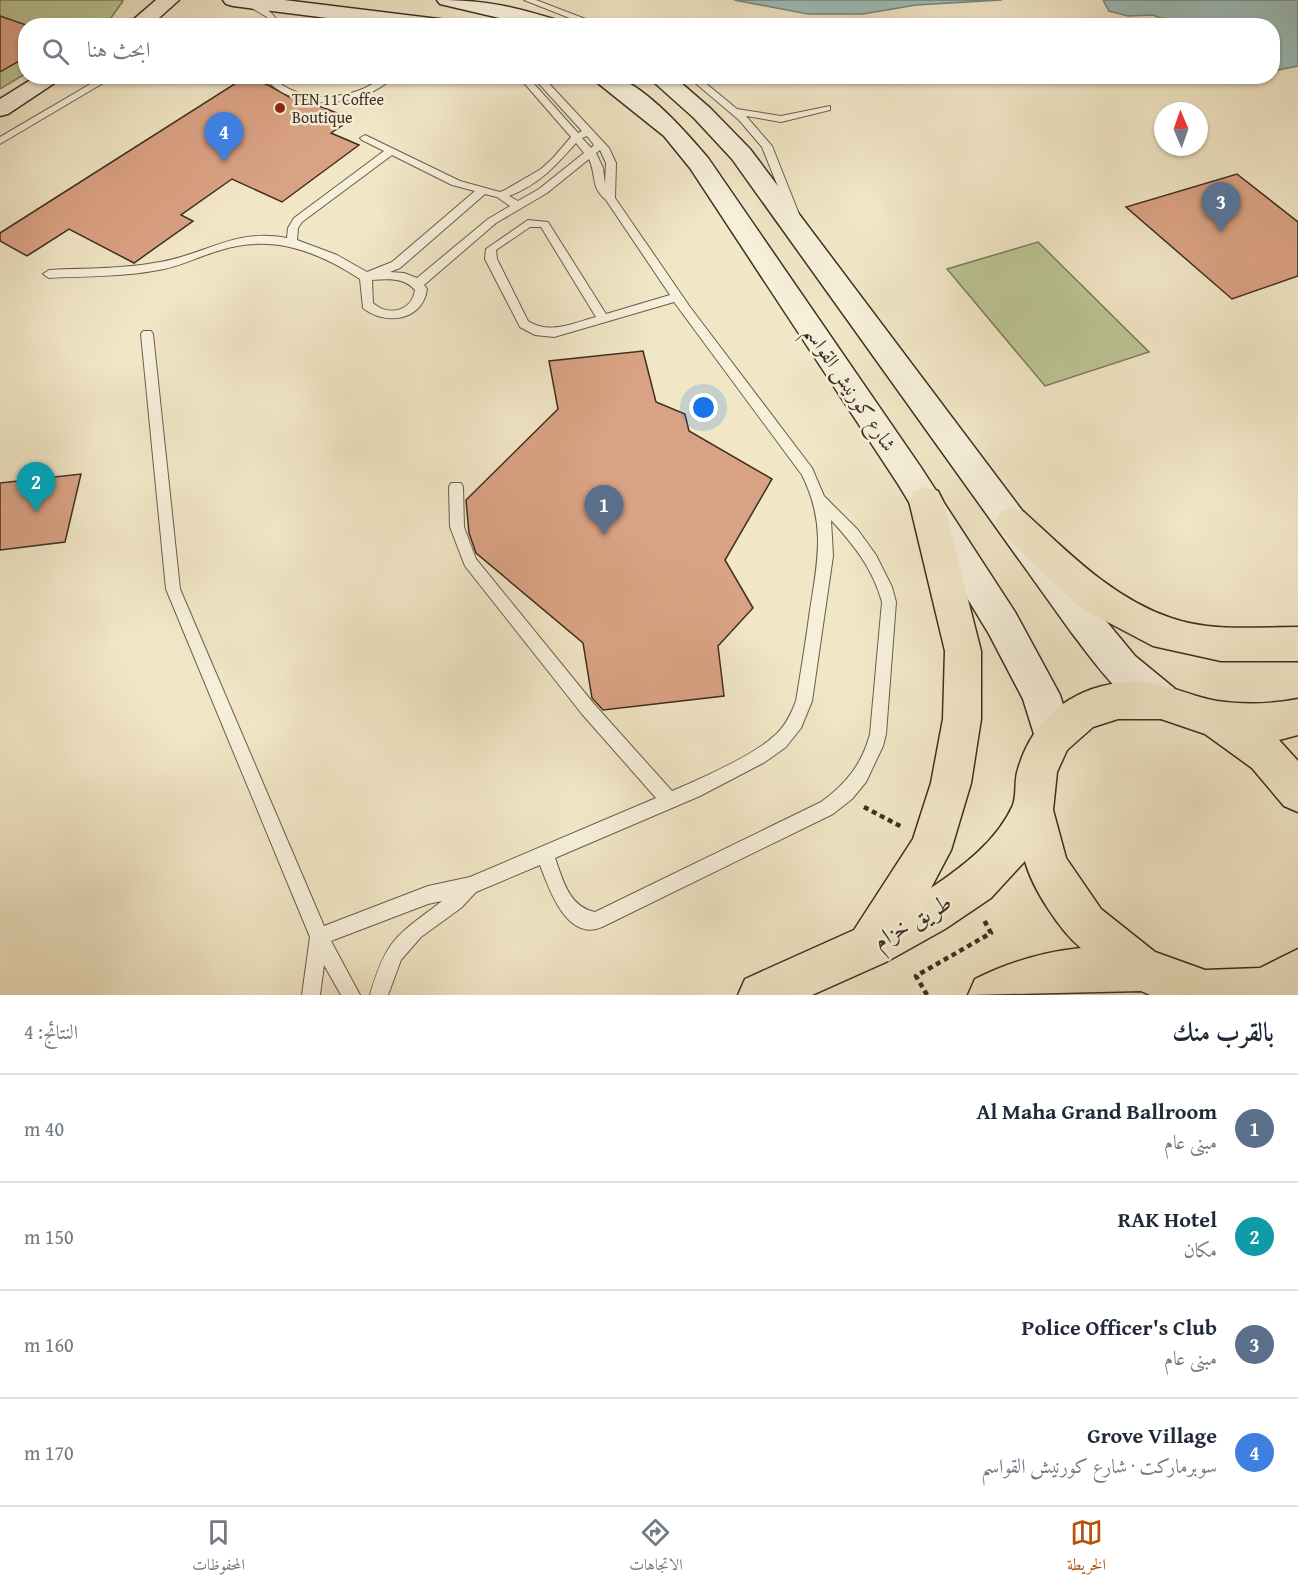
<!DOCTYPE html>
<html lang="ar">
<head>
<meta charset="utf-8">
<style>
	:root { --surface:#fff; --page:#f6f6f7; --text:#1f2937; --muted:#747a83; --line:#e0e1e3; --accent:#b45309 }
	body { margin:0; font-family:"Gentium Book Plus",Amiri,serif; background:var(--page); color:var(--text); direction:rtl }
	.compass { position:absolute; left:1154px; top:102px; width:54px; height:54px; border-radius:50%; background:var(--surface); box-shadow:0 2px 4px #0004; rotate:358deg }
	.you { position:absolute; left:704px; top:408px; width:21px; height:21px; margin:-15px; border:4px solid #fff; border-radius:50%; background:#1a73e8; box-shadow:0 0 0 9px #1a73e833 }
	.badge { display:grid; place-items:center; width:39px; height:39px; border-radius:50%; background:var(--accent); color:#fff; font-size:20px; font-weight:700 }
	.pin { position:absolute; translate:-50% -50px; filter:drop-shadow(0 2px 3px #0008) }
	.pin::after { content:''; position:absolute; top:32px; width:21px; height:18px; background:inherit; clip-path:polygon(0 0,100% 0,50% 100%) }
	.list { margin:0; padding:0; list-style:none }
	h2 { display:flex; justify-content:space-between; align-items:center; height:78px; margin:0; padding:0 24px; font-size:26px }
	h2 small { font-size:20px; font-weight:400; color:var(--muted) }
	.list li { display:grid; grid-template-columns:39px 1fr auto; gap:18px; align-items:center; box-sizing:border-box; height:108px; padding:0 24px; border-top:2px solid var(--line) }
	.list b { display:block; font-size:22px; white-space:nowrap }
	.list p { margin:0; font-size:20px; white-space:nowrap; color:var(--muted) }
	.list em { font-size:20px; font-style:normal; color:var(--muted) }
	.icon { flex:none; width:33px; height:33px; fill:none; stroke:currentColor; stroke-width:2; stroke-linecap:round; stroke-linejoin:round }
	.map { position:relative; flex:none; width:1298px; height:995px; overflow:hidden; direction:ltr }
	.search { position:absolute; background:var(--surface); box-shadow:0 2px 4px #0004; left:18px; right:18px; top:18px; height:66px; display:flex; align-items:center; gap:15px; box-sizing:border-box; padding:0 21px; border-radius:24px; color:var(--muted); font-size:22px }
	.sheet { height:510px; background:var(--surface) }
	nav { display:flex; justify-content:space-around; align-items:center; box-sizing:border-box; height:84px; border-top:2px solid var(--line); background:var(--surface); font-size:16px; color:var(--muted) }
	nav a { display:grid; justify-items:center; gap:3px }
	nav .on { color:var(--accent) }
	.map>svg:first-child { display:block }
</style>
</head>
<body>
<div class="map">
<svg width="1298" height="995" viewBox="0 0 1298 995">
	<rect width="100%" height="100%" fill="#f1e6c6"/>
	<filter id="stains"><feTurbulence type="fractalNoise" baseFrequency=".00333" numOctaves="4"/><feColorMatrix values="0 0 0 0 .2 0 0 0 0 .09 0 0 0 0 .02 0 0 0 .5 -.17"/></filter>
	<radialGradient id="worn" r=".72"><stop offset=".6" stop-color="#630" stop-opacity="0"/><stop offset="1" stop-color="#630" stop-opacity=".3"/></radialGradient>
	<g fill="#bbc494" stroke="#7c7a5b" stroke-width="1.5">
		<polygon points="0,0 121,0 123,1 106,25 26,26 25,74 0,89"/>
		<polygon points="1038,242 1149,352 1045,386 947,269"/>
	</g>
	<g fill="#9cbebb" stroke="#76857e" stroke-width="1.5">
		<polygon points="734,0 1002,0 916,5 863,14 808,14"/>
		<polygon points="1103,0 1298,0 1298,66 1273,71 1272,26 1178,25 1153,15 1128,16 1109,11"/>
	</g>
	<g fill="#daa284" stroke="#3d2f22" stroke-width="1.5">
		<polygon points="0,16 26,25 26,57 0,72"/>
		<polygon points="247,76 270,86 291,98 314,104 352,119 331,133 359,145 282,202 232,179 181,215 193,221 134,263 69,229 27,256 0,241 0,233"/>
		<polygon points="1237,174 1298,222 1298,276 1232,299 1126,207"/>
		<polygon points="643,351 656,402 685,414 689,431 772,479 725,560 753,608 718,646 724,696 603,710 592,698 583,643 476,553 469,533 466,500 558,409 549,361"/>
		<polygon points="81,474 65,542 0,550 0,483"/>
	</g>
	<g fill="none" stroke-linecap="round" stroke-linejoin="round">
		<g stroke="#6a5d4b" stroke-width="2">
			<g id="lane">
				<path d="M242,0C259,0 273,12 281,26H272L267,17L243,3Z"/>
				<polygon points="524,0 536,0 604,26 590,26"/>
				<path d="M345,16L363,21C360,23 326,26 319,26Z"/>
				<polygon points="186,23 205,23 209,26 182,26"/>
				<polygon points="104,76 115,76 0,144 0,137"/>
				<path d="M263,76H272C299,106 355,101 384,76H394C363,109 292,113 263,76Z"/>
				<path d="M518,76H527L578,133L582,131L532,76H542L609,148L616,163L615,198L690,307L812,468L824,496L858,530L876,555L892,587L896,602L886,734L883,746L866,782L852,799L833,814L602,927C567,942 549,889 540,865L476,892L461,908L421,937L401,960L388,995H370C387,937 397,936 442,901L428,904L331,941L360,995H341L324,965L320,995H302L310,937L166,589L141,334L143,331H151L153,334L180,589L324,926L428,886L470,877L656,798L582,714L465,566L450,527L449,487L451,483H461L463,487L464,527L476,559L594,704L672,791C698,780 754,755 774,736C785,727 791,714 796,701C801,671 806,640 810,610C818,560 826,523 802,475L674,302L554,337L535,335L520,327L485,259L486,249L528,220L548,222L606,314L670,295L606,200C590,186 597,177 589,159L547,193L496,223L424,285L427,289C423,321 385,326 363,308L360,279C317,251 272,234 221,250C202,255 184,265 164,269C127,277 87,276 49,278L43,274L49,270C86,268 124,269 160,262C207,254 235,228 287,238L288,228L294,218L384,151L362,140L360,138L365,135L460,181L500,192L505,190L541,169L553,158L571,137ZM587,136L594,145L591,148L582,138ZM576,143L584,153L539,189L518,201L509,196C540,184 555,166 576,143ZM600,150L606,163L605,184L603,168L596,153ZM392,155L452,185L475,191L392,262L367,272L337,255L297,240L298,228L302,222ZM485,194L497,197L510,206L488,219L417,278L404,273L390,272L400,268ZM530,227H541L596,317C573,323 550,335 528,321L497,259L496,250ZM372,280C387,279 404,277 415,290C412,311 389,317 373,303ZM831,520C854,545 873,569 882,602L870,734C862,764 846,784 821,802L595,912C569,907 563,880 555,858L700,796L765,762L786,747L801,728L812,701L833,556Z"/>
				<polygon points="687,76 697,76 737,109 781,116 830,106 830,110 781,122 746,116 772,146 799,214 798,216 790,216 789,214 762,147 739,120"/>
			</g>
		</g>
		<g stroke="#3d2f22" stroke-width="3">
			<g id="secondary">
				<polygon points="156,0 179,0 150,26 126,26"/>
				<polygon points="223,0 284,0 447,20 457,26 391,26 233,6 226,4"/>
				<path d="M437,0C487,0 516,7 563,22L566,26H533L440,4Z"/>
				<polygon points="37,76 65,76 8,114 0,116 0,99"/>
				<path d="M589,76C597,76 610,74 617,77C650,91 685,131 708,158L920,466L1015,612L1060,695L1073,737L1067,750L1053,756L1039,750L1023,699L989,634L898,484L690,168L664,136Z"/>
				<path d="M647,76H673L710,108L750,149L1097,610L1135,656L1174,688L1180,701L1174,714L1161,719C1122,704 1096,664 1071,632L732,159L694,118Z"/>
			</g>
		</g>
		<g stroke="#3d2f22" stroke-width="3">
			<g id="primary">
				<path d="M926,487L938,491L943,501L981,651V719L971,783L951,850L931,888C962,867 997,841 1013,805C1017,794 1014,780 1018,769C1032,721 1069,689 1119,683C1161,678 1180,694 1217,701C1243,705 1272,704 1298,699V735L1279,740L1298,761V812L1284,806L1252,768L1205,734L1161,719H1118L1093,727L1067,750L1057,772L1053,810L1066,858L1101,909L1155,952L1205,970L1260,968L1298,949V995H1150L1141,991L968,995L975,979C1009,962 1043,952 1081,948C1060,931 1032,888 1025,861L991,898L945,929L886,962L812,995H738L745,979L854,930L913,839L931,783L943,719L945,651L909,501L914,491Z"/>
				<path d="M1012,508L1024,512C1069,553 1112,598 1171,618C1211,632 1257,627 1298,627V661H1221L1153,646L1079,607L1000,532L995,522L1000,512Z"/>
			</g>
		</g>
		<g stroke="#3d2f22" stroke-width="4.5" stroke-dasharray="5 4" stroke-linecap="butt">
			<polyline points="864,807 902,827"/>
			<polyline points="927,995 916,976 991,933 984,920"/>
		</g>
		<use href="#lane" fill="#f6efda" fill-rule="evenodd"/>
		<use href="#secondary" fill="#f6efda" fill-rule="evenodd"/>
		<use href="#primary" fill="#f1e6c6" fill-rule="evenodd"/>
	</g>
	<circle fill="#8f2418" stroke="#f6efda" stroke-width="2" cx="280" cy="108" r="6"/>
	<g text-anchor="middle" dominant-baseline="central" stroke-width="5" stroke-linejoin="round" paint-order="stroke">
		<g font-size="16" fill="#3d2f22" stroke="#f6efda" text-anchor="start">
			<text x="292" y="99">TEN 11 Coffee<tspan x="292" dy="18">Boutique</tspan></text>
		</g>
		<g font-size="20" fill="#3d2f22" stroke="#f6efda">
			<text transform="translate(851 388) rotate(56)">شارع كورنيش القواسم</text>
		</g>
		<g font-size="24" fill="#3d2f22" stroke="#f6efda">
			<text transform="translate(912 921) rotate(-30)">طريق خزام</text>
		</g>
	</g>
	<rect width="100%" height="100%" filter="url(#stains)"/>
	<rect width="100%" height="100%" fill="url(#worn)"/>
</svg>
<svg class="compass" viewBox="-18 -18 36 36"><path d="M0-13l5 13h-10z" fill="#e53935"/><path d="M0 13l5-13h-10z" fill="#747a83"/></svg>
<div class="you"></div>
<div class="pin badge" style="left:604px;top:535px;background:#5c6f8a">1</div>
<div class="pin badge" style="left:36px;top:512px;background:#0f9aa8">2</div>
<div class="pin badge" style="left:1221px;top:232px;background:#5c6f8a">3</div>
<div class="pin badge" style="left:224px;top:162px;background:#3f7fe0">4</div>
<div class="search"><svg class="icon" aria-label="search" viewBox="0 0 24 24"><circle cx="10" cy="10" r="6"/><path d="M15 15l6 6"/></svg>ابحث هنا</div>
</div>
<section class="sheet">
<h2>بالقرب منك<small>النتائج: 4</small></h2>
<ul class="list">
<li><span class="badge" style="background:#5c6f8a">1</span><div><b>Al Maha Grand Ballroom</b><p>مبنى عام</p></div><em>40 m</em></li>
<li><span class="badge" style="background:#0f9aa8">2</span><div><b>RAK Hotel</b><p>مكان</p></div><em>150 m</em></li>
<li><span class="badge" style="background:#5c6f8a">3</span><div><b>Police Officer's Club</b><p>مبنى عام</p></div><em>160 m</em></li>
<li><span class="badge" style="background:#3f7fe0">4</span><div><b>Grove Village</b><p>سوبرماركت · شارع كورنيش القواسم</p></div><em>170 m</em></li>
</ul>
</section>
<nav>
<a class="on"><svg class="icon" aria-label="map" viewBox="0 0 24 24"><path d="M3 6l6-2 6 2 6-2v14l-6 2-6-2-6 2zM9 4v14M15 6v14"/></svg>الخريطة</a>
<a><svg class="icon" aria-label="directions" viewBox="0 0 24 24"><path d="M12 3l9 9-9 9-9-9zM9 14v-3h6M13 9l2 2-2 2"/></svg>الاتجاهات</a>
<a><svg class="icon" aria-label="saved" viewBox="0 0 24 24"><path d="M7 4h10v16l-5-4-5 4z"/></svg>المحفوظات</a>
</nav>
</body>
</html>
